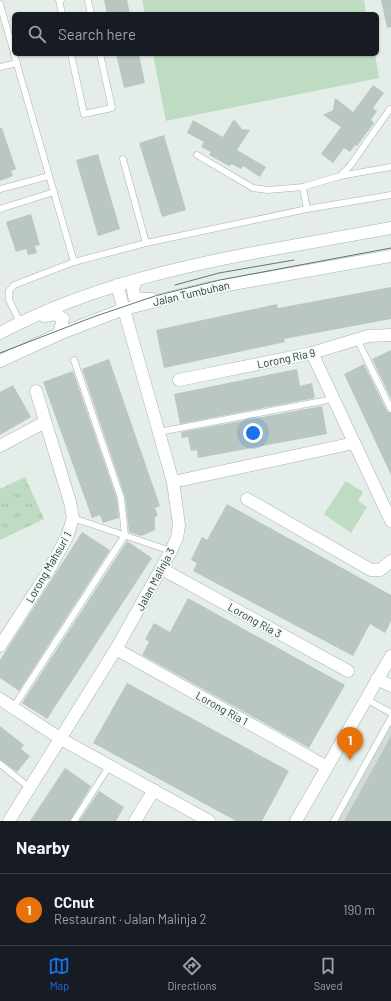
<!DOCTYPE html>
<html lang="en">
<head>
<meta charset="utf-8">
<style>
	:root { --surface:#171b24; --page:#242831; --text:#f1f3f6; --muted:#9ea1a6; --line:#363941; --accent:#1a73e8 }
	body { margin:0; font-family:Barlow,sans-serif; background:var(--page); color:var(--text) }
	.you { position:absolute; left:253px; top:433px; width:14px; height:14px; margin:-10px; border:3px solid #fff; border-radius:50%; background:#1a73e8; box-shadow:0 0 0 6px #1a73e833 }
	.badge { display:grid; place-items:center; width:26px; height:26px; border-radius:50%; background:var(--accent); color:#fff; font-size:13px; font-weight:700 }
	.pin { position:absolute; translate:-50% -33px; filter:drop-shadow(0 1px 2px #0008) }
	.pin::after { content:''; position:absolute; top:21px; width:14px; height:12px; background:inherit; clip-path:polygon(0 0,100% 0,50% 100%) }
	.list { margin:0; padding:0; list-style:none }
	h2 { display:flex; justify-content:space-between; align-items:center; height:52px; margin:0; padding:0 16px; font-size:17px }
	h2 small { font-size:13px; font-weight:400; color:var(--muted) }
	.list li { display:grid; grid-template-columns:26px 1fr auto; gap:12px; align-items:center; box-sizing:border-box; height:72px; padding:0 16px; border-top:1px solid var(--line) }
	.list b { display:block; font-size:15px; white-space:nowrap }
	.list p { margin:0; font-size:13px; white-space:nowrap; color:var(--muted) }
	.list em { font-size:13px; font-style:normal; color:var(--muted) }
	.icon { flex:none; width:22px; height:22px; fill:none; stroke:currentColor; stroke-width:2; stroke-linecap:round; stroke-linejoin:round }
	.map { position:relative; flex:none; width:391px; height:821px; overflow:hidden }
	.search { position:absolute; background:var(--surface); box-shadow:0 1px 3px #0004; left:12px; right:12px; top:12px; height:44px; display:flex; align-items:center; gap:10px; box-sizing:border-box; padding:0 14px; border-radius:6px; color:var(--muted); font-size:15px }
	.sheet { height:124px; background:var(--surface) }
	nav { display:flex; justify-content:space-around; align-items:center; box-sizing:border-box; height:56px; border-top:1px solid var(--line); background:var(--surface); font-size:11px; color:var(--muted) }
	nav a { display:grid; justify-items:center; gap:2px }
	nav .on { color:var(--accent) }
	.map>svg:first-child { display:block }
</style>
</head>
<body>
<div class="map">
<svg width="391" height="821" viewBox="0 0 391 821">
	<defs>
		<pattern id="park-tufts" width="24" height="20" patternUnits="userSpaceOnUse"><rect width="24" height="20" fill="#bedcc2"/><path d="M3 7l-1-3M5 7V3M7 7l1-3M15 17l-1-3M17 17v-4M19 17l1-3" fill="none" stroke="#a3bea7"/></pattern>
	</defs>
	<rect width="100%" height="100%" fill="#e4ede8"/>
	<polygon fill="#d2dcd6" points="391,722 391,821 336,821"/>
	<polygon fill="url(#park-tufts)" points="25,477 44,519 0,540 0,489"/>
	<g fill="#bedcc2">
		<polygon points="142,0 364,0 366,14 145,14"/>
		<polygon points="153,54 375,54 379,78 166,121"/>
		<polygon points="346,481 363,492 358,501 367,507 351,533 324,514"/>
	</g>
	<g fill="#b9c7c0">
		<polygon points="104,0 127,0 130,14 107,14"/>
		<polygon points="381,0 391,0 391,27 387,28"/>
		<polygon points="116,54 139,54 145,83 124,88"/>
		<polygon points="373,85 384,93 373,108 377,111 371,120 374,123 357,146 355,145 350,152 344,148 333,163 321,154 341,127 323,115 333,110 335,98 353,112"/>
		<polygon points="234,119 242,129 250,130 237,150 266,167 260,177 243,166 241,169 232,164 229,166 209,155 211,152 201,147 204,142 187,133 193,120 223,137"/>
		<polygon points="0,128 2,128 16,169 11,171 13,176 0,181"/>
		<polygon points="164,135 186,210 162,217 139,143"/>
		<polygon points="98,154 120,229 98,236 76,160"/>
		<polygon points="31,214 40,245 35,246 37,253 28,255 26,249 16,252 6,222"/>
		<polygon points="391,287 391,319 284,339 285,342 164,368 156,330 277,304 278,308"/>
		<polygon points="391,350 391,399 372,359"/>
		<polygon points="109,359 160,506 155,508 158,516 155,517 155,530 141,536 129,532 125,497 82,369"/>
		<polygon points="364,364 387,411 391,413 391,475 344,374"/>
		<polygon points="297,369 300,386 312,383 315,398 180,424 174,394"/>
		<polygon points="73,371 117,499 119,518 103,523 100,515 92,518 43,382"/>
		<polygon points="13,385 31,417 0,435 0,392"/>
		<polygon points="322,406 327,434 198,458 197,450 191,451 188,437 182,438 181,432"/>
		<polygon points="227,504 391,595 391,621 385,633 370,624 353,656 193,571 197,563 191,560 202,537 207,540"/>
		<polygon points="82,532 110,550 19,691 0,678 0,660"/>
		<polygon points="127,541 152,558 47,719 22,703"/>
		<polygon points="188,598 345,685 309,748 142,655 149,642 145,639 154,623 170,632"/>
		<polygon points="127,683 289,771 262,821 236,821 93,743"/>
		<polygon points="0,726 24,745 21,749 30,756 17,772 0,760"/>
		<polygon points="391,736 391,821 344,821 380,756"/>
		<polygon points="65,768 91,786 70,821 30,821"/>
		<polygon points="99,791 124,807 116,821 79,821"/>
	</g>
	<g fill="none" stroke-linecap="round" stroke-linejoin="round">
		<g stroke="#a7b5ae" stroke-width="7">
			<g id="lane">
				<polyline points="61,0 59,0 62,14"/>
				<polyline points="88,0 91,14"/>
				<polyline points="0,4 14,53"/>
				<polyline points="14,54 74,262"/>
				<polyline points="71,54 84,114 112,108 100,54"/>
				<polyline points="0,67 17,63"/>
				<polyline points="197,155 253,188 268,190 303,187 340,176 391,167"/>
				<polyline points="123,159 146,243"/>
				<polyline points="340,176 350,166 390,109"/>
				<polyline points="303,187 307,209"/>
				<polyline points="0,189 49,176"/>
				<polyline points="0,209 54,192"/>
				<polyline points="20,322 9,300 9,291 14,285 74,262 146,243 307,209 391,195"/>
				<polyline points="357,339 391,409"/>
				<polyline points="159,432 333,399"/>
				<polyline points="73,518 171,551"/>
				<polyline points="366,699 391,713"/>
				<polyline points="13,708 125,535 121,498 74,360"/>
				<polyline points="0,764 30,788"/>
				<polyline points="74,821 110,765"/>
				<polyline points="334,821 391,718"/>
			</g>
		</g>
		<g stroke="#a7b5ae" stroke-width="13">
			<g id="street">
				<polyline points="312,353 391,521"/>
				<polyline points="179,380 312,353 368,336 391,335"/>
				<polyline points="0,446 45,422"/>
				<polyline points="173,482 354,443"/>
				<polyline points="247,499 371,570 380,570 391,561"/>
				<polyline points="162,569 348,671"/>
				<polyline points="0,646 46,575 67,537 73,518 70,502 36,391"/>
				<polyline points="116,649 327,767"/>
				<polyline points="377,679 391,686"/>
				<polyline points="0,699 61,739 209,821"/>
				<polyline points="9,821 116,649 171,551 177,538 179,525 173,482 117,285"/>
				<polyline points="135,821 154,790"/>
				<polyline points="296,821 391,656"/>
			</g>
		</g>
		<g stroke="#a3b8ae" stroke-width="13">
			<g id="secondary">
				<polyline points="136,280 133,290 134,296 140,299 152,299"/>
				<polyline points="44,316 56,314 63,319 59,334"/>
				<path d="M0,333C121,269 258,253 391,228"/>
				<polyline points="0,361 59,334 124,309 205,289 391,256"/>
			</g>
		</g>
		<use href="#lane" stroke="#fff" stroke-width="6"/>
		<use href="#street" stroke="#fff" stroke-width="12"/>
		<use href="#secondary" stroke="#fff" stroke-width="12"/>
		<g stroke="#5f786e" stroke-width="1">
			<polyline points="175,285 219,273 294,260"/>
			<polyline points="0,353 93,317 155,296 220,280 391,248"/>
		</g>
	</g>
	<g text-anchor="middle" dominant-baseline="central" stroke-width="3.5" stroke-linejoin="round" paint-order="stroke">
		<g font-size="11" fill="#243d33" stroke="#f4f9f6">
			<text transform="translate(191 293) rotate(-13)">Jalan Tumbuhan</text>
			<text transform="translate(286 358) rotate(-12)">Lorong Ria 9</text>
			<text transform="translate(48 567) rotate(-60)">Lorong Mahsuri 1</text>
			<text transform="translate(155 579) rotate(-62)">Jalan Malinja 3</text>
			<text transform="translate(255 620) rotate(29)">Lorong Ria 3</text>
			<text transform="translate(222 708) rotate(29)">Lorong Ria 1</text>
		</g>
	</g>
</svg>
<div class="you"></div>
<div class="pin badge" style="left:350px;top:760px;background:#e8710a">1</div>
<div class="search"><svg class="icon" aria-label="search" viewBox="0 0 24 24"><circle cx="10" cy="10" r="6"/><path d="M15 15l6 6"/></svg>Search here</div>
</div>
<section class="sheet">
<h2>Nearby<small></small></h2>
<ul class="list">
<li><span class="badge" style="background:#e8710a">1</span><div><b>CCnut</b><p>Restaurant · Jalan Malinja 2</p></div><em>190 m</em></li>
</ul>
</section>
<nav>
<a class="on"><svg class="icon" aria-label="map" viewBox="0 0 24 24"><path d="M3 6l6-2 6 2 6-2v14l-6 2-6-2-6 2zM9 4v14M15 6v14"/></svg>Map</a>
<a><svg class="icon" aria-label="directions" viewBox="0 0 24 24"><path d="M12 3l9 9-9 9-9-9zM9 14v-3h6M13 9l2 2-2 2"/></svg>Directions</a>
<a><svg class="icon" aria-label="saved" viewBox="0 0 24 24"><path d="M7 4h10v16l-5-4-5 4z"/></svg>Saved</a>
</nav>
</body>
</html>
